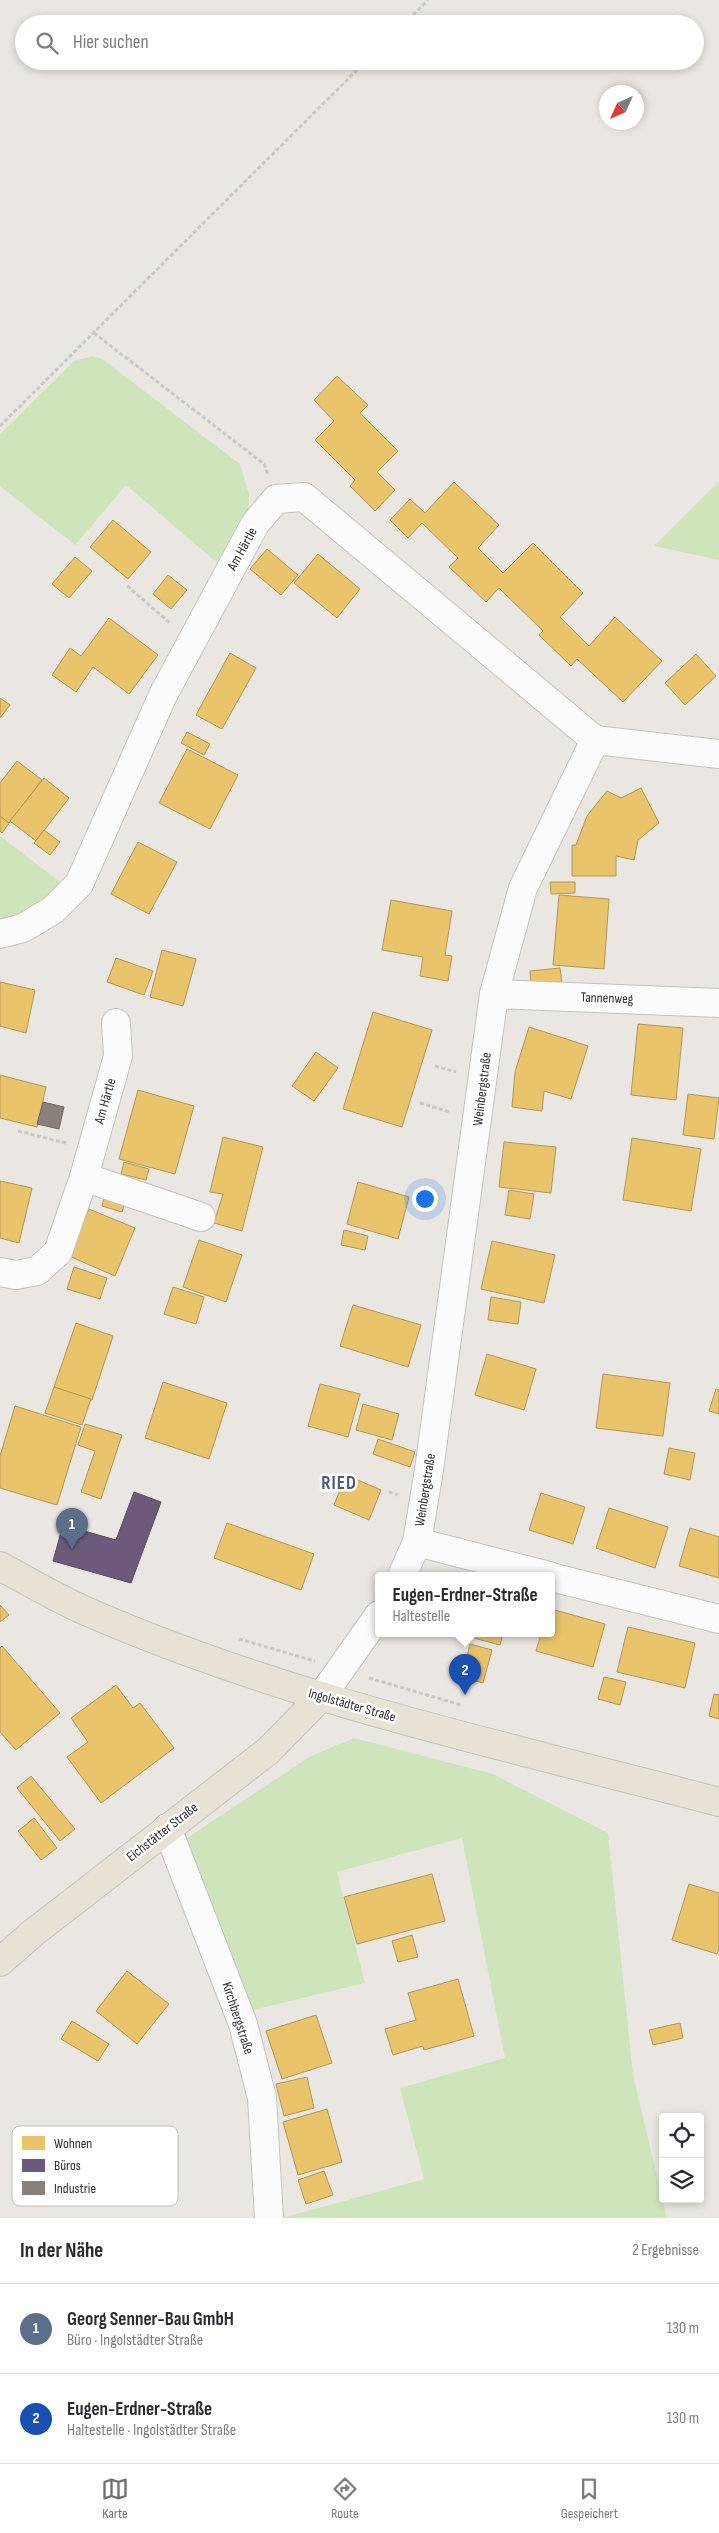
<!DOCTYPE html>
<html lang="de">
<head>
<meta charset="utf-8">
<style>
	:root { --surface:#fff; --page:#f7f7f7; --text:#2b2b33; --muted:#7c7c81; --line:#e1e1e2; --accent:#6f6e6c }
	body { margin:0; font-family:"Sofia Sans Condensed",sans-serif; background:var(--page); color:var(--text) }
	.controls { position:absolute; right:15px; bottom:15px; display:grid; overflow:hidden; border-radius:5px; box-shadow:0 2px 8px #0003 }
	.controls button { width:45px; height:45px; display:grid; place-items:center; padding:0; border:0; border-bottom:1px solid var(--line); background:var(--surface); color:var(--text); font:25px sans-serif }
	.compass { position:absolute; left:599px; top:85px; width:45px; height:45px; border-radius:50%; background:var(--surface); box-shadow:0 2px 8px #0003; rotate:225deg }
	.you { position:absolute; left:424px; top:1198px; width:18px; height:18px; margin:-12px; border:4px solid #fff; border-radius:50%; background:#1a73e8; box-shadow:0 0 0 8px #1a73e833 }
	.badge { display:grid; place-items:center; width:32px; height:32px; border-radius:50%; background:var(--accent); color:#fff; font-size:16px; font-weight:700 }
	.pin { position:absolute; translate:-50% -41px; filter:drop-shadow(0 1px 2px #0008) }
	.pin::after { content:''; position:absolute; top:26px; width:18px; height:15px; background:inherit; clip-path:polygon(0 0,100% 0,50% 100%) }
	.popup { position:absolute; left:375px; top:1572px; width:180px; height:65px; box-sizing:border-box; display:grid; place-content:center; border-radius:5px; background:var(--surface); filter:drop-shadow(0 1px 4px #0005); font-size:16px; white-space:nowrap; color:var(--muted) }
	.popup b { font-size:19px; color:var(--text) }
	.popup::after { content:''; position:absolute; left:50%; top:100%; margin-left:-10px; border:10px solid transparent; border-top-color:var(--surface) }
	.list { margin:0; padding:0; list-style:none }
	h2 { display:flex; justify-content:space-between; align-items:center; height:65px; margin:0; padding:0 20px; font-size:21px }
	h2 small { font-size:16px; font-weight:400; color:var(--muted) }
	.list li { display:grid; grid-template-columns:32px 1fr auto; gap:15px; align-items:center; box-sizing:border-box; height:90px; padding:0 20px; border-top:1px solid var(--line) }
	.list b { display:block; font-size:19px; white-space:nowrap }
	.list p { margin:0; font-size:16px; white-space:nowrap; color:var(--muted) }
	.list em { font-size:16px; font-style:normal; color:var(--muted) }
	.icon { flex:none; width:28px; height:28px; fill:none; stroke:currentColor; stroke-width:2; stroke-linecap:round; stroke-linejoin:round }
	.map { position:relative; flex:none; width:719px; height:2218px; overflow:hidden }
	.search { position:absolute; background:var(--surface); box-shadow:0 2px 8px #0003; left:15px; right:15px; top:15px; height:55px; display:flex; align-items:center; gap:12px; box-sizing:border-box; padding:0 18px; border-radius:28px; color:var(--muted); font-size:19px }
	.sheet { height:245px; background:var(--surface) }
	nav { display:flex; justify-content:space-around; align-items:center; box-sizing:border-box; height:70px; border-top:1px solid var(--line); background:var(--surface); font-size:14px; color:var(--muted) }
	nav a { display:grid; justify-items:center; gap:2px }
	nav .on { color:var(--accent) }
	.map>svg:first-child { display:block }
</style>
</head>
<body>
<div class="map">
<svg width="719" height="2218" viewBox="0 0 719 2218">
	<rect width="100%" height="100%" fill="#eae7e2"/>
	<g fill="#cee5bc">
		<polygon points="92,356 102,359 240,464 249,495 248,523 221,566 126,485 75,545 0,486 0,434 74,361"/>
		<polygon points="719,481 719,560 654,546"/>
		<polygon points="0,836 60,882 29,914 0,922"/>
		<polygon points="354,1738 493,1774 608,1833 633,2075 667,2218 282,2218 424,2179 400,2088 505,2058 462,1838 337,1872 365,1983 245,2012 187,1838 311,1756"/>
	</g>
	<g fill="#e9c46a" stroke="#b19758">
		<polygon points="337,376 368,405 360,413 398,451 377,472 395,490 375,511 350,486 355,480 315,440 334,421 314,400"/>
		<polygon points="454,482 499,525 478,548 503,573 533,543 583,593 560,617 589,646 615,617 662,661 623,702 577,659 571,666 539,635 543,631 499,588 486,602 449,567 458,558 422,523 408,538 390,520 410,499 425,513"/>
		<polygon points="113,520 151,552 128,579 90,547"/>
		<polygon points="267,549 298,575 281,595 250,569"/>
		<polygon points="318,554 360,589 337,618 294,583"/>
		<polygon points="75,557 92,571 69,598 52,584"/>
		<polygon points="168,575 187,590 171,609 153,594"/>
		<polygon points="109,618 158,655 129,694 93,667 76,692 52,675 70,648 81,656"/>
		<polygon points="230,653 256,668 222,729 196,715"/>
		<polygon points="696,654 716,676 685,705 665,683"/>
		<polygon points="0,698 10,705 0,718"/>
		<polygon points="187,732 210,744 204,755 181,743"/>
		<polygon points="187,749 238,775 210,829 159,803"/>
		<polygon points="17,761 42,780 9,823 0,816 0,783"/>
		<polygon points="44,778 69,798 36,841 10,821"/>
		<polygon points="641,788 659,823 638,840 634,860 616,856 616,876 572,876 572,845 576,845 587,816 607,791 621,798"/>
		<polygon points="0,816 9,823 2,833 0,831"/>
		<polygon points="44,830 60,842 50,855 34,843"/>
		<polygon points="138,842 177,862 149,914 111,894"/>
		<polygon points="550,882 575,882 575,893 551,894"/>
		<polygon points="559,895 609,899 604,969 553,965"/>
		<polygon points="391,900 452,911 445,955 452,956 448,981 420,976 423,957 382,950"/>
		<polygon points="162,950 196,959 183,1006 150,997"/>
		<polygon points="116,958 153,971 144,995 107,982"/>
		<polygon points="560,968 562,984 531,987 530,971"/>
		<polygon points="0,982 35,990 26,1033 0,1026"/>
		<polygon points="373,1012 432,1030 402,1127 343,1109"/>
		<polygon points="638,1024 683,1028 676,1100 631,1095"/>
		<polygon points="529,1027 588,1046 571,1099 544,1091 542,1111 512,1107 515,1072"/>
		<polygon points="316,1052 338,1068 314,1101 292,1086"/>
		<polygon points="0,1075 46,1087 37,1127 0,1118"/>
		<polygon points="138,1090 194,1106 175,1174 119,1159"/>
		<polygon points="688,1094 719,1098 714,1139 683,1135"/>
		<polygon points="223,1137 263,1147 242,1231 214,1223 223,1194 210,1192"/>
		<polygon points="632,1138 701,1149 691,1211 623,1200"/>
		<polygon points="504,1142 556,1147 551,1193 499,1187"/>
		<polygon points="124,1162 149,1169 146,1180 121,1174"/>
		<polygon points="0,1181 32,1188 19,1243 0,1238"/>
		<polygon points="358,1182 409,1197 398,1239 347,1224"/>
		<polygon points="509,1190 534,1194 530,1219 505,1215"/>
		<polygon points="105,1194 126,1200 122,1212 102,1206"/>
		<polygon points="89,1209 135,1228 115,1276 69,1256"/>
		<polygon points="344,1230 368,1236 365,1250 341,1245"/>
		<polygon points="199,1240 242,1255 226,1302 183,1287"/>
		<polygon points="492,1241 555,1255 544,1303 481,1289"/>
		<polygon points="74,1267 107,1278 100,1299 67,1289"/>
		<polygon points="173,1287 204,1297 196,1324 164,1314"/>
		<polygon points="491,1297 521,1302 518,1324 488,1320"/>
		<polygon points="353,1305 421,1325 408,1367 340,1346"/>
		<polygon points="76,1323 113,1336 92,1400 54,1387"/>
		<polygon points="487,1354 536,1369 524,1410 475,1395"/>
		<polygon points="603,1374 670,1383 663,1436 596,1428"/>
		<polygon points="163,1382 227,1403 209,1459 145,1438"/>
		<polygon points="320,1384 360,1394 348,1437 308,1426"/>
		<polygon points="54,1387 91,1399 82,1425 45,1413"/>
		<polygon points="716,1389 719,1390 719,1414 709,1411"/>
		<polygon points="363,1404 399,1414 392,1440 356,1430"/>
		<polygon points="15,1406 81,1427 57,1505 0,1488 0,1456"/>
		<polygon points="85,1424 122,1435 101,1499 81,1492 95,1451 78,1445"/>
		<polygon points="378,1439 415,1452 410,1467 373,1454"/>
		<polygon points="669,1448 695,1453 690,1480 664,1474"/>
		<polygon points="346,1475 381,1490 369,1520 334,1505"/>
		<polygon points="541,1493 585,1507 573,1544 529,1530"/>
		<polygon points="609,1508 668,1527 655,1568 596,1548"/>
		<polygon points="227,1523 314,1554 301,1590 214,1558"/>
		<polygon points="690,1528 719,1537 719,1578 679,1566"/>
		<polygon points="0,1605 9,1615 0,1622"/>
		<polygon points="551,1609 605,1624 593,1667 536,1651 541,1634 551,1634"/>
		<polygon points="628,1627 695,1643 685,1688 617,1672"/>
		<polygon points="459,1634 503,1634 500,1645"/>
		<polygon points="470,1644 492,1650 483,1683 462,1677"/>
		<polygon points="2,1646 60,1713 16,1750 0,1732 0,1648"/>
		<polygon points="604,1677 626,1682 620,1705 598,1699"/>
		<polygon points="116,1685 133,1708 140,1703 174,1748 101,1803 67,1757 88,1742 71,1718"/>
		<polygon points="714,1694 719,1695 719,1719 709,1716"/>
		<polygon points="31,1776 75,1829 60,1841 17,1788"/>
		<polygon points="34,1818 57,1848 41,1860 18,1831"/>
		<polygon points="432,1874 445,1921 357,1944 344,1897"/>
		<polygon points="689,1884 719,1893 719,1948 717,1954 672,1940"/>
		<polygon points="412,1935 418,1957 398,1962 392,1941"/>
		<polygon points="127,1971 169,2004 137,2044 96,2011"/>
		<polygon points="458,1979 474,2036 424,2050 423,2046 393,2055 385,2029 416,2020 408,1993"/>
		<polygon points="316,2015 332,2063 282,2079 266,2031"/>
		<polygon points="72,2021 109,2044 98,2061 61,2039"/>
		<polygon points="680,2023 683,2038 653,2045 649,2030"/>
		<polygon points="307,2077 314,2108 284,2116 276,2084"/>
		<polygon points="327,2109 342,2162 298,2175 283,2122"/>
		<polygon points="324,2171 333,2195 306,2204 298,2180"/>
	</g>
	<polygon fill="#6d597a" stroke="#5a4c63" points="134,1492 161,1502 131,1583 53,1561 63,1525 116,1540"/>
	<polygon fill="#8a817c" stroke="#6e6864" points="43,1102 64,1107 59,1129 37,1124"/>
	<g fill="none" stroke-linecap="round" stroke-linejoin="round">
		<g stroke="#c4c3c3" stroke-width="30">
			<g id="minor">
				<polyline points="595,740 719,754"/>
				<polyline points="0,934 23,928 53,910 79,884 163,695 255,524 276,499 304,497 595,740"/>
				<polyline points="494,994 719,1003"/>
				<polyline points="84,1177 201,1217"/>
				<polyline points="0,1272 16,1275 37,1271 58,1252 84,1177 118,1056 116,1023"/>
				<polyline points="417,1542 549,1576"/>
				<polyline points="402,1576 417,1542 429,1470 494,994 523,888 595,740"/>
				<polyline points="551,1577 719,1619"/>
				<polyline points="321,1697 379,1615"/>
				<polyline points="167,1828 243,2024 262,2098 269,2218"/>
			</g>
		</g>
		<g stroke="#c6c4c3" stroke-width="30">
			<g id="major">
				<path d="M0,1566C29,1582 58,1599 88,1612C290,1700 507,1746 719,1802"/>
				<polyline points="0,1962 33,1933 268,1751 321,1697"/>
			</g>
		</g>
		<g stroke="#c8c8c8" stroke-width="3" stroke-dasharray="4 2.5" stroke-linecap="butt">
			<polyline points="404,24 428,0"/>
			<polyline points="94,333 264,464 268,475"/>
			<polyline points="0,426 366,61"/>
			<polyline points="127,586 170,623"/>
			<polyline points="435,1066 456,1072"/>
			<polyline points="420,1103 450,1112"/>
			<polyline points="18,1131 66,1143"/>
			<polyline points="389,1492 398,1495"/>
			<polyline points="239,1639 315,1661"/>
			<polyline points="369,1678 461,1705"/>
		</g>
		<use href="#minor" stroke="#fcfbfb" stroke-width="28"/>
		<use href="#major" stroke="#e7e2d5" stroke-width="28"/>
	</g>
	<g text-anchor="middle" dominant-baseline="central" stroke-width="5" stroke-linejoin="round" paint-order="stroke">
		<g font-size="14" fill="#2d2d2d" stroke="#fff">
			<text transform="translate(242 549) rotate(-61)">Am Härtle</text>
			<text transform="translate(607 998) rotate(2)">Tannenweg</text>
			<text transform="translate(482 1089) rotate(-83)">Weinbergstraße</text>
			<text transform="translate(105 1101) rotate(-74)">Am Härtle</text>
			<text transform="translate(425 1490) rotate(-81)">Weinbergstraße</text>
			<text transform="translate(352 1705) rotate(16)">Ingolstädter Straße</text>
			<text transform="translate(162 1832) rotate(-38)">Eichstätter Straße</text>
			<text transform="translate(238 2018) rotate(72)">Kirchbergstraße</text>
		</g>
		<g font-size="19" font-weight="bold" letter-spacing="1" fill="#4c577e" stroke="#fff">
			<text x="339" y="1483">RIED</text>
		</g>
	</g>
	<rect x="12" y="2126" width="166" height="80" rx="8" fill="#fff" stroke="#c0c0c0" stroke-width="1"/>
	<rect x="22" y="2136" width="23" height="14" fill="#e9c46a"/>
	<rect x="22" y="2159" width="23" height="13" fill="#6d597a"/>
	<rect x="22" y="2181" width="23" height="14" fill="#8a817c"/>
	<g font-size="14" fill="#2d2d2d">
		<text x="54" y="2148">Wohnen</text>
		<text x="54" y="2170">Büros</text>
		<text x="54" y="2193">Industrie</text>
	</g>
</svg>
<div class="controls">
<button><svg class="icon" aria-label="locate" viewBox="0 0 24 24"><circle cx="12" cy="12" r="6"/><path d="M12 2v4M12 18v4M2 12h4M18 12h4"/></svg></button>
<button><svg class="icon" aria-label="layers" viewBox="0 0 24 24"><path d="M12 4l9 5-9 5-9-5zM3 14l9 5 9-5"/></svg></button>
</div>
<svg class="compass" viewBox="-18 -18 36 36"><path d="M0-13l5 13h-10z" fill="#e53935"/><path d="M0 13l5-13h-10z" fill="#7c7c81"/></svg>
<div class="you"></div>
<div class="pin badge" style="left:72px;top:1549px;background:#5c6f8a">1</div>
<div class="pin badge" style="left:465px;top:1695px;background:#1a4fb4">2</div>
<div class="popup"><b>Eugen-Erdner-Straße</b>Haltestelle</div>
<div class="search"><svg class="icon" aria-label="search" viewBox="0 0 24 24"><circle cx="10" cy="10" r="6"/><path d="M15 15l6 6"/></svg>Hier suchen</div>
</div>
<section class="sheet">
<h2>In der Nähe<small>2 Ergebnisse</small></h2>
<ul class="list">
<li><span class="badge" style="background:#5c6f8a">1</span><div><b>Georg Senner-Bau GmbH</b><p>Büro · Ingolstädter Straße</p></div><em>130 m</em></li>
<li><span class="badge" style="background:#1a4fb4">2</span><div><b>Eugen-Erdner-Straße</b><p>Haltestelle · Ingolstädter Straße</p></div><em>130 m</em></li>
</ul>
</section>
<nav>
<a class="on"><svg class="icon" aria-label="map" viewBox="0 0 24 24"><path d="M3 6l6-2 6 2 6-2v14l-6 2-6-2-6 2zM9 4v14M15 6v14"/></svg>Karte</a>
<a><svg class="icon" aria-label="directions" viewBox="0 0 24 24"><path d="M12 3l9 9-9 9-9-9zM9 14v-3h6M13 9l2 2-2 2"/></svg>Route</a>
<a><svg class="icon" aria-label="saved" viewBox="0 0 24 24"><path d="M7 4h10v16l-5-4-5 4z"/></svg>Gespeichert</a>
</nav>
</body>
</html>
